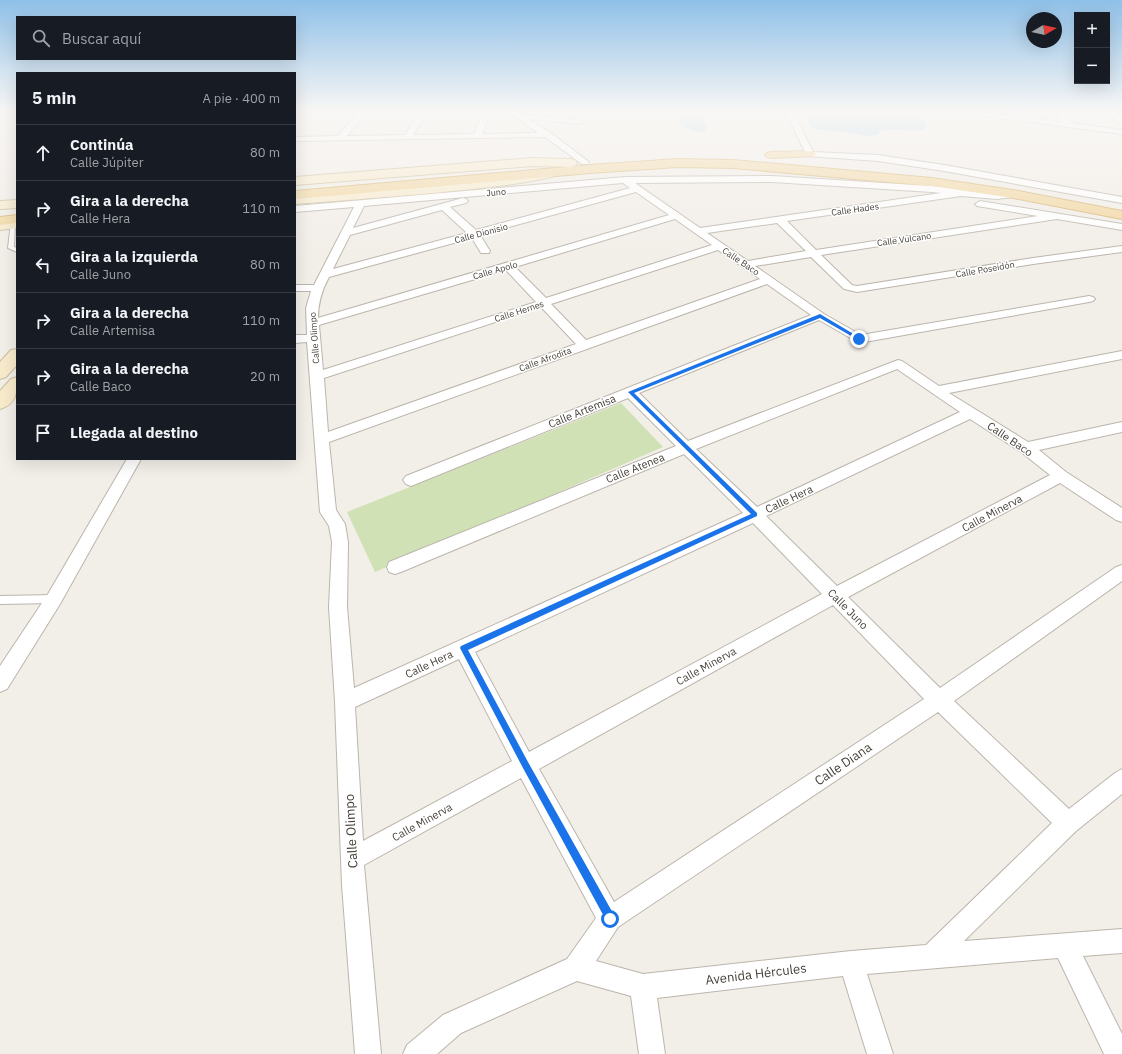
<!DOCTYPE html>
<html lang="es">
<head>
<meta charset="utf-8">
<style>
	:root { --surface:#171b24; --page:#20242c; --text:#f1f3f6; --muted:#9ea1a6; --line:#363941 }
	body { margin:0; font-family:"IBM Plex Sans",sans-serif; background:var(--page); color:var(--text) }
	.controls { position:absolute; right:12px; top:12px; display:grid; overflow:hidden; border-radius:0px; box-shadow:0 4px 16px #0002 }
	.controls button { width:36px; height:36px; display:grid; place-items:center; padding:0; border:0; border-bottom:1px solid var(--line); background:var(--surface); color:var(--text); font:20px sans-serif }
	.compass { position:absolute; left:1026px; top:12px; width:36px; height:36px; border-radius:50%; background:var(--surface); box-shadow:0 4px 16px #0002; rotate:81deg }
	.stop { position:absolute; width:12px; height:12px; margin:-9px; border:3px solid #1a73e8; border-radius:50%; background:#fff }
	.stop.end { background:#1a73e8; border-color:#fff; box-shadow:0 1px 4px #0008 }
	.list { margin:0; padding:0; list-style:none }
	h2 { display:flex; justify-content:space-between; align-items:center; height:52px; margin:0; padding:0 16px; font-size:17px }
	h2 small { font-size:13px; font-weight:400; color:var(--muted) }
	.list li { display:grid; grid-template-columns:26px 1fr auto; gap:12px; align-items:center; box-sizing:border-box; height:56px; padding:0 16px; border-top:1px solid var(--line) }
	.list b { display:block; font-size:15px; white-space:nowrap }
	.list p { margin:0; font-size:13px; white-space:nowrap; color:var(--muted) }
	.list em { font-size:13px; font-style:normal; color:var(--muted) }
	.icon { flex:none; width:22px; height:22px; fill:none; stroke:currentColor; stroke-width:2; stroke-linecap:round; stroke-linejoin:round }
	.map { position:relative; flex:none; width:1122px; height:1054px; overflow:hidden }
	.search { position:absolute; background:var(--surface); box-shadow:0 4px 16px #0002; left:16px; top:16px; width:280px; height:44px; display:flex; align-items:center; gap:10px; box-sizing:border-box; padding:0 14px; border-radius:0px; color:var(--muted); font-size:15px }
	.panel { position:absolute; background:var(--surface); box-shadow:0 4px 16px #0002; left:16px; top:72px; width:280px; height:388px; border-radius:0px }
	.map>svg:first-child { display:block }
</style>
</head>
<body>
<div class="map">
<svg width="1122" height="1054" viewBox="0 0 1122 1054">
	<rect width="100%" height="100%" fill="#f2eee8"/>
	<polygon fill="#d0e1b5" points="621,403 663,447 375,572 347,512"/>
	<g fill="#abd2e8">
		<path d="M806,111C827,111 907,108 921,118C923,119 925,123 927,125L925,129C910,132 895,128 879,131V134C867,138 857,134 844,132C832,130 820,133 810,126Z"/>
		<path d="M698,116L706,124L705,131C692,134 686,128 676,119L682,117Z"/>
	</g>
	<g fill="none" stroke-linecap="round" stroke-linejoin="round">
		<g stroke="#bcb5ac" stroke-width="2">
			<g id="lane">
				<polygon points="11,223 15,224 14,247 17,248 17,252 8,248"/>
				<polygon points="54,595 57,596 58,599 57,602 54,603 0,604 0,596"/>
			</g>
		</g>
		<g stroke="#bcb5ac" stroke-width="2">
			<g id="street">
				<polygon points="359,111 367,111 347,136 405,135 420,111 428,111 413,135 474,134 483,111 491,111 482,134 538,133 508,111 516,111 521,114 578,120 582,122 581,124 528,119 551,133 589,162 588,164 582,164 545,137 295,141 295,137 338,136"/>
				<polygon points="785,111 793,111 813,152 878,155 944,165 1122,197 1122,203 944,171 878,161 807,156"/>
				<polygon points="956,111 975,111 1062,122 1056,111 1064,111 1071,123 1122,130 1122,134 960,113"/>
				<polygon points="1107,111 1115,111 1122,117 1122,123 1119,123"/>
				<path d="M772,176L932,186L997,193L1013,191L1018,194L1013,197L997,199L961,196L787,221L816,250L1038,216L977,206L975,204L980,201L1122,224V230L1057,219L821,255L852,285L857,286L1033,258L1122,246V252L1033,264L857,292L844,289L811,257L755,266L824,314L861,335L1089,296L1093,297L1095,299L1093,301L1089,302L859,343L819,320L639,393L688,441L898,360L902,361L939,386L1122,351V359L949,393L1028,442L1122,422V432L1039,450L1066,472L1122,508V522L1116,520L1060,483L848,597L940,688L1116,567L1122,565V581L954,701L1069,809L1115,773L1122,769V794L1076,831L964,941L1122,929V953L1083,956L1122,1034V1054H1104L1058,958L867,974L893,1054H867L843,976L657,998L665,1054H639L631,996L577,981L461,1033L437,1054H403L407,1045L443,1015L567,959L596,918L521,778L364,865L381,1054H355L342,885L335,702L329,607L332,542L329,526L320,512L307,342L295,343V335H307L306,308L311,291H295V285H314L354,207L295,212V206L625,177ZM772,182L932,192L941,193L700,228L635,183ZM623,183L630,188L476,230L450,207L466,203L468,201L466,199L463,198L353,228L364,206ZM636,192L669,215L318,318C318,303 322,290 329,277L472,238L481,253H489L490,251L480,235ZM442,210L467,233L333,269L350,235ZM675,219L712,245L546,298L515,267ZM777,223L806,251L748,261L707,233ZM718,250L760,279L586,340L551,304ZM506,270L536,302L323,370L319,325ZM767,284L811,315L406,476L403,480L406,484L411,486L416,484L628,398L676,446L389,562L387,567L389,572L395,574L401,572L684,454L743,513L354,688L347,607L348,542L345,524L336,510L329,442ZM541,307L576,344L328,432L324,378ZM897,369L960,412L757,507L696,449ZM970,419L1021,452L1050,475L837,586L766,516ZM753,523L822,594L529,752L475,652ZM833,605L924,699L614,902L539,769ZM459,659L512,761L363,841L355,707ZM938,712L1052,823L926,945L851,951L643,974L596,961L618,927Z"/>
				<polygon points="127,459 141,459 60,604 7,689 0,692 0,666 48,594"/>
			</g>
		</g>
		<g stroke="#ccbe9c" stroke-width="2">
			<g id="secondary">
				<polygon points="533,158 571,159 575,160 577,163 575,166 571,167 533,166 295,185 295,177"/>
				<path d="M556,168L560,169L562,172C552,187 328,201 295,204V196L507,178L541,173Z"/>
				<polygon points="17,200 17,208 0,209 0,201"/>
				<polygon points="17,220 17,228 0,230 0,222"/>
				<polygon points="17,349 17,365 6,377 0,379 0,362 11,350"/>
				<path d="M17,377C17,392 17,404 0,409V391L11,379Z"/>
			</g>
		</g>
		<g stroke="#d6b372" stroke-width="2">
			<g id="primary">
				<polygon points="810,151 814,152 816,154 814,156 771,158 767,157 765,155 767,153 771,152"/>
				<polygon points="678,159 733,160 932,178 1013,190 1122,211 1122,219 1013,198 932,186 733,168 678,167 590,173 295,199 295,191 590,165"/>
				<polygon points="17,215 17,223 0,225 0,217"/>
			</g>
		</g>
		<use href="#lane" fill="#fff" fill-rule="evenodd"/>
		<use href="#street" fill="#fff" fill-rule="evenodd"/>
		<use href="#secondary" fill="#f8ebcc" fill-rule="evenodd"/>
		<use href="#primary" fill="#f2d7a0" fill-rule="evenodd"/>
	</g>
	<linearGradient id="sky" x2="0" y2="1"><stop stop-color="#8fc0e8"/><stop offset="0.43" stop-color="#f9f7f5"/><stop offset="1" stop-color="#f9f7f5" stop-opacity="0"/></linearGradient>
	<rect width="1122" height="258" fill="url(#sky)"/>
	<polygon fill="#1a73e8" points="820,314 862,339 858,340 820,318 634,393 757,513 757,516 468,650 528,762 614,915 615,919 614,922 610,924 607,922 523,768 460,648 461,646 751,514 628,392"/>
	<g text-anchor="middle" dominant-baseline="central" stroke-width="3" stroke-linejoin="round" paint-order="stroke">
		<g font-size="9" fill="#443f37" stroke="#fff">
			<text transform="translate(496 192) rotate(-5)">Juno</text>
			<text transform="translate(855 209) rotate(-8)">Calle Hades</text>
			<text transform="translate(481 233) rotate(-15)">Calle Dionisio</text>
			<text transform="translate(904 239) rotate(-8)">Calle Vulcano</text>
			<text transform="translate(741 261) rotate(34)">Calle Baco</text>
			<text transform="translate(985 269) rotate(-10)">Calle Poseidón</text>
			<text transform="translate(495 270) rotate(-16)">Calle Apolo</text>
			<text transform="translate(519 311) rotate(-18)">Calle Hernes</text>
			<text transform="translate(314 338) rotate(-94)">Calle Olimpo</text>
			<text transform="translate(545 359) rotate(-20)">Calle Afrodita</text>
		</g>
		<g font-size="11" fill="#443f37" stroke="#fff">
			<text transform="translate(582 411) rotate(-22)">Calle Artemisa</text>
			<text transform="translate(1010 439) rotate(34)">Calle Baco</text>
			<text transform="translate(635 468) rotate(-22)">Calle Atenea</text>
			<text transform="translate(789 499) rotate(-25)">Calle Hera</text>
			<text transform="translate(992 513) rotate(-28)">Calle Minerva</text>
			<text transform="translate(848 609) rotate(45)">Calle Juno</text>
			<text transform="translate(429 664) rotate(-25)">Calle Hera</text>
			<text transform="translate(706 666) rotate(-29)">Calle Minerva</text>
			<text transform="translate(422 822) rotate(-29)">Calle Minerva</text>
		</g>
		<g font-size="13" fill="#443f37" stroke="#fff">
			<text transform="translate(843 764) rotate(-34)">Calle Diana</text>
			<text transform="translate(351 831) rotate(-93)">Calle Olimpo</text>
			<text transform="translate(756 974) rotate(-7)">Avenida Hércules</text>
		</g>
	</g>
</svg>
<div class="controls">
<button>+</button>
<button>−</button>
</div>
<svg class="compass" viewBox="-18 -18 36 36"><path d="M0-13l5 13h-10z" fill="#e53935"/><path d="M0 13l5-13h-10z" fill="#9ea1a6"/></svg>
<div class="stop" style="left:610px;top:919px"></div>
<div class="stop end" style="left:859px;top:339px"></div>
<div class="search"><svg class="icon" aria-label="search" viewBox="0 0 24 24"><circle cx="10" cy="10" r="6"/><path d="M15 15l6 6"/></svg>Buscar aquí</div>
<section class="panel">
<h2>5 min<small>A pie · 400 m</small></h2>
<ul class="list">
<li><svg class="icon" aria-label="ahead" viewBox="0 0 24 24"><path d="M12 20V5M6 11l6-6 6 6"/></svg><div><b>Continúa</b><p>Calle Júpiter</p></div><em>80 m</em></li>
<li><svg class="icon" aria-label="right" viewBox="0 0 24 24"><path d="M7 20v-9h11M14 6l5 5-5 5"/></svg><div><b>Gira a la derecha</b><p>Calle Hera</p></div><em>110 m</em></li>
<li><svg class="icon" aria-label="left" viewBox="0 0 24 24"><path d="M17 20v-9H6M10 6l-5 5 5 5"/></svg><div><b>Gira a la izquierda</b><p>Calle Juno</p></div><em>80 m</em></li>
<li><svg class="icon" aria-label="right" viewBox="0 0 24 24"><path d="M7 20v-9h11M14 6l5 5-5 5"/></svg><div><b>Gira a la derecha</b><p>Calle Artemisa</p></div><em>110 m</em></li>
<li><svg class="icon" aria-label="right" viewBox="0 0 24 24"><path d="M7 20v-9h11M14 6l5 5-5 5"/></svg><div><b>Gira a la derecha</b><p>Calle Baco</p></div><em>20 m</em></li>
<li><svg class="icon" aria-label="arrive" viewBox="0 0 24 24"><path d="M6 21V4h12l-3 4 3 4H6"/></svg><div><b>Llegada al destino</b></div></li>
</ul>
</section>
</div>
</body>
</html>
